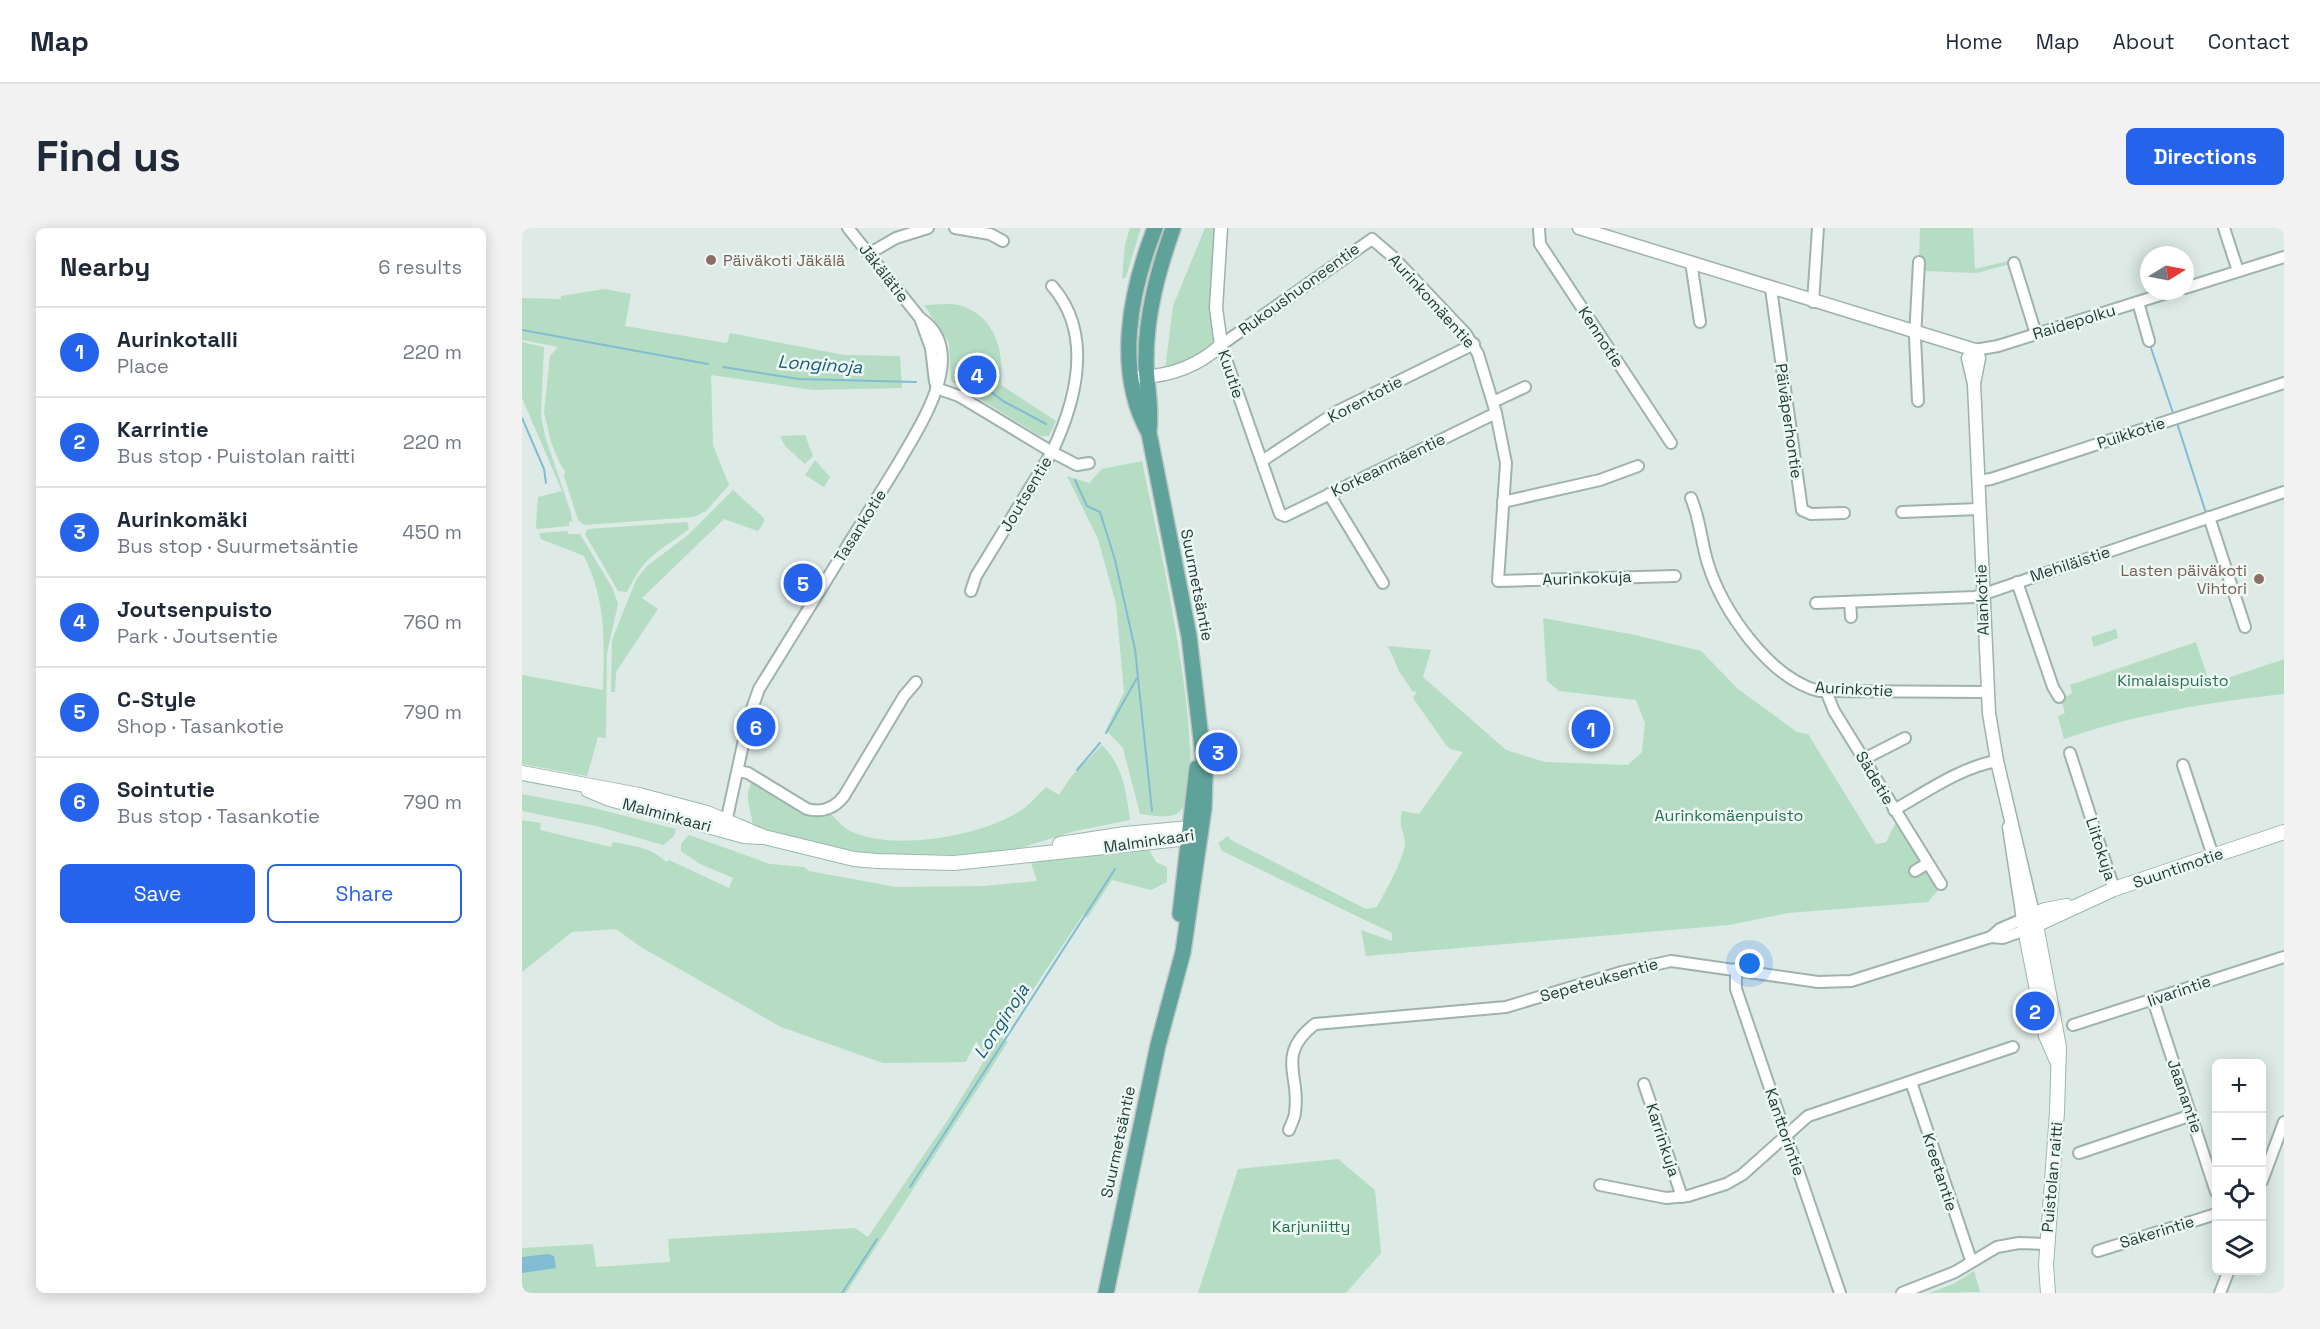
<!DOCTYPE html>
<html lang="en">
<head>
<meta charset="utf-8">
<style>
	:root { --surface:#fff; --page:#f2f2f3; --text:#1f2937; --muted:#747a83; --line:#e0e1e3; --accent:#2563eb }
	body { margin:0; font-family:"Space Grotesk",sans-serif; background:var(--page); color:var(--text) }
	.controls { position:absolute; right:18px; bottom:18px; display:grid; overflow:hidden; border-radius:9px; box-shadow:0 3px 15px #0003 }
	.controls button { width:54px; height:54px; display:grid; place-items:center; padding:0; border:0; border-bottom:2px solid var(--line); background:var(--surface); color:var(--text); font:30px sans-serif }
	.compass { position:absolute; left:1618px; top:18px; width:54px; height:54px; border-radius:50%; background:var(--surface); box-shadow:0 3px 15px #0003; rotate:80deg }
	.you { position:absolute; left:1228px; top:736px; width:21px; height:21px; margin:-15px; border:4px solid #fff; border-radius:50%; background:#1a73e8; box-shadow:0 0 0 9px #1a73e833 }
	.badge { display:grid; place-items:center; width:39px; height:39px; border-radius:50%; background:var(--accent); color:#fff; font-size:20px; font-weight:700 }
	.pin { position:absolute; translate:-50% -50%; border:3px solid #fff; box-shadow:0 2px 6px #0006 }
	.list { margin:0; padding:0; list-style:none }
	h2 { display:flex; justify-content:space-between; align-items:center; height:78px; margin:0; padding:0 24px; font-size:26px }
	h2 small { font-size:20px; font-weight:400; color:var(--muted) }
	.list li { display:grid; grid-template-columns:39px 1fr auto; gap:18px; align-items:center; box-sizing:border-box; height:90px; padding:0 24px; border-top:2px solid var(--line) }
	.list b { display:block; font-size:22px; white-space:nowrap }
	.list p { margin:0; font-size:20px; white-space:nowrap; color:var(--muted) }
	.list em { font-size:20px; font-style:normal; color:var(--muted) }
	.actions { display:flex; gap:12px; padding:18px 24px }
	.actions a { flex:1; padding:14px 0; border:2px solid var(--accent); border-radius:9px; text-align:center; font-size:21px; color:var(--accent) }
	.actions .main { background:var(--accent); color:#fff }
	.icon { flex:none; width:33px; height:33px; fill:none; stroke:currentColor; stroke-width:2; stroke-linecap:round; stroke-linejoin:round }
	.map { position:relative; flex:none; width:1762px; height:1065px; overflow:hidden; border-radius:9px }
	header { display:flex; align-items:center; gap:36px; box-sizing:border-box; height:84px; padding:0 30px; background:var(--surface); border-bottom:2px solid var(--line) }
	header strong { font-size:28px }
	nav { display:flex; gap:33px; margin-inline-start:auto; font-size:21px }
	.intro { display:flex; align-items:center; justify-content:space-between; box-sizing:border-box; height:144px; padding:0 36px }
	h1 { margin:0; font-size:42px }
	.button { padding:15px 27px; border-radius:9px; background:var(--accent); color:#fff; font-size:21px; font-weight:700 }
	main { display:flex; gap:36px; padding:0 36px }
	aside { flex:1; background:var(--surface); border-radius:9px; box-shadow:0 3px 15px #0003 }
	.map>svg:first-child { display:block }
</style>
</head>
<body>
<header>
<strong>Map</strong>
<nav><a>Home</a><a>Map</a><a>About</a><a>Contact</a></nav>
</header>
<div class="intro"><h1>Find us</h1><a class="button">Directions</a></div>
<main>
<aside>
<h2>Nearby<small>6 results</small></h2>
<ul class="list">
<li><span class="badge">1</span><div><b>Aurinkotalli</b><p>Place</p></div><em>220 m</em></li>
<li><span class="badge">2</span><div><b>Karrintie</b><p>Bus stop · Puistolan raitti</p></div><em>220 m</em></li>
<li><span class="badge">3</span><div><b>Aurinkomäki</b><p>Bus stop · Suurmetsäntie</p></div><em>450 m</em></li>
<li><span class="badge">4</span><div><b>Joutsenpuisto</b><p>Park · Joutsentie</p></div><em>760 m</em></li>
<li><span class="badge">5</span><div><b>C-Style</b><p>Shop · Tasankotie</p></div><em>790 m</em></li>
<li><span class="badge">6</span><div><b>Sointutie</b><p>Bus stop · Tasankotie</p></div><em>790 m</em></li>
</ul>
<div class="actions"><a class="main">Save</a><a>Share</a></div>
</aside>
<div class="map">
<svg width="1762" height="1065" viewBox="0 0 1762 1065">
	<rect width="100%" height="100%" fill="#ddeae6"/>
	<g fill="#b4ddc4">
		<polygon points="608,0 619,0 604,49 600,51 603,16"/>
		<polygon points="683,0 695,0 692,115 682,126 643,142 651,78"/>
		<polygon points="1398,0 1451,0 1453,41 1486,33 1488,36 1454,45 1401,43 1397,30"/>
		<polygon points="83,61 109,66 103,98 205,115 208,105 322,127 378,128 380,160 291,162 189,147 191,217 207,257 184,283 172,289 62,297 56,292 42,248 43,243 38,236 29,214 22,184 28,128 36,119 0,112 0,70 39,71 39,68"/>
		<path d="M402,77C413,77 430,74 440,78C475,90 482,126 479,157L534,193L527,208H518L429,153L427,115Z"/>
		<polygon points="0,114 22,119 19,188 23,208 49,285 50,293 47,294 47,298 15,301 14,298 16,269 40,263 0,170"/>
		<polygon points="283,207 291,228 283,236 263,218 258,208"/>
		<polygon points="293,232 308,249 302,259 283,247"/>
		<path d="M620,233C631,290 692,544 658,583C650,592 629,587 618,586L601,520L584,502L602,464L594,376L576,311L545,248L567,255L580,241Z"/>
		<polygon points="211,262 242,290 242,294 236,303 202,291 120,370 136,381 94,444 93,464 89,464 90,412 114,352 125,338 166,307"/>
		<path d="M165,294L167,301C136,325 124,325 105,364L96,363L63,306L66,301Z"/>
		<path d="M45,303L47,306H58L91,361L96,376L85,425L84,507V510L76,509L65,548L0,536V447L81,462C82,411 85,376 62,328L19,311L17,305Z"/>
		<path d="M1021,390L1113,407L1179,423L1216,461L1275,504L1286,506L1354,616L1364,614L1375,592L1398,635L1418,660L1406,674L1266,685L1207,697L844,728L839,702L870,713V705L700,623L696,615L706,608L709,612L844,681L855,679C862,666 883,629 883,615C882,601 876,601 880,583L897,586L941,524L928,521L924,517L891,470L895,463L891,464L877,443L866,418L909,422L901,449L984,522L1023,534L1106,537L1120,524L1123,495L1114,472L1037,463L1025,453Z"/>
		<polygon points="1594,401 1596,410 1572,419 1569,409"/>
		<path d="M1674,414L1688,456L1762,431V466C1687,474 1614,486 1542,511L1536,488L1543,485L1539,472L1550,465L1548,457Z"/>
		<path d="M580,517C601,538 604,563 608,592L553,603L495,621L440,627L353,626L303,618L231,598C230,583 220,567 231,553L284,586H309C314,591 320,598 326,602C368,624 453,609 493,586C505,580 514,569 524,559L537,567L548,550Z"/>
		<polygon points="0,566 68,579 154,601 152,608 141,617 74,598 0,583"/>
		<path d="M0,592L19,595L18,602L89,619L91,614C112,618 129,619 144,634L147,632L207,660L211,650L178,636L159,623V616L167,607L248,636L282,639L287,643L374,659L463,658L515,653L508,632L625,618L634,634L645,639V654L629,662L590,652L565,690L561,687L479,809L486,814L324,1065H0V1020L71,1016L74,1039L148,1034L146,1011L333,1000L346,1009L427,890L461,835L459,820L454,813L444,834L361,835L259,799L119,719L94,701L50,704L0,744Z"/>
		<polygon points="816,931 853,962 859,1025 824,1065 676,1065 716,941"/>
		<polygon points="1452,1043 1458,1064 1408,1065 1433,1055"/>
	</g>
	<polygon fill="#82bcd2" points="26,1026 32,1028 34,1040 0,1045 0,1029"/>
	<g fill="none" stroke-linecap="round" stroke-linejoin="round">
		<g stroke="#82bcd2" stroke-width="2">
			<polyline points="0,102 186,136"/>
			<polyline points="1629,120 1651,185"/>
			<polyline points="201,139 277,151 394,154"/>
			<polyline points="439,147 451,150 481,173 524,196"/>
			<polyline points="0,190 22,241 24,255"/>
			<polyline points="1655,195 1684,285"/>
			<polyline points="553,252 565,278 578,284 593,332 613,421 630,583"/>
			<polyline points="584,505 615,450"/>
			<polyline points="555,542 578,515"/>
			<polyline points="388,959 593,641"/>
			<polyline points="320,1065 355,1011"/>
		</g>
		<g stroke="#a0b2ae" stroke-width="14">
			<g id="minor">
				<polyline points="326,0 398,90 409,120 413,154"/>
				<polyline points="433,0 468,6 481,13"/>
				<polyline points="1017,0 1018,16 1149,215"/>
				<polyline points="1702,0 1716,43"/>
				<polyline points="348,25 374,10 406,0"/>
				<polyline points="1169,34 1178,94"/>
				<polyline points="1492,35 1514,106"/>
				<path d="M530,58C572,106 554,173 530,224L555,237L567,235"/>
				<polyline points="1663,60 1762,29"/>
				<polyline points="1249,61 1280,282 1289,286 1322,285"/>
				<polyline points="1291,74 1296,0"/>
				<polyline points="1616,74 1627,113"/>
				<polyline points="1453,122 1476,118 1651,63"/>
				<polyline points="414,160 437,168 530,224 454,348 449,363"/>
				<polyline points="1396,173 1393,110 1397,34"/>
				<polyline points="971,174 1003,159"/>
				<polyline points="974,185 763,288 758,286 699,117 850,11 871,29 944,106 956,126 974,185 984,235 976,353 1153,348"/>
				<polyline points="740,233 816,183 952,116"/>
				<polyline points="1456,253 1469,251 1762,155"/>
				<polyline points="807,266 861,355"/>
				<path d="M1169,270C1178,290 1179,314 1186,336C1201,383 1247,450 1297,463L1465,464"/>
				<polyline points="981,274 1078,252 1116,238"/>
				<polyline points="1380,284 1457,281"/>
				<polyline points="1687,289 1723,399"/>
				<polyline points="1495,354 1531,459 1537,469"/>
				<polyline points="1328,374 1329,389"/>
				<polyline points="1294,375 1453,369 1762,264"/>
				<polyline points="1304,463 1312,483 1419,656"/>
				<polyline points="1548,525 1592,661"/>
				<polyline points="1342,531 1383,510"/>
				<polyline points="1661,537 1691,628"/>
				<path d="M216,543L226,545L285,581C300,585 313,580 322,568L382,468L394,454"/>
				<path d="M1372,582C1404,564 1439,539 1475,533"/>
				<path d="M203,599L227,489L237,461L376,236C398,197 449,124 398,90"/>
				<polyline points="1393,643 1406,635"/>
				<polyline points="1469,709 1478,701 1501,691"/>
				<polyline points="1214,741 1214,761 1318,1065"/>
				<polyline points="1631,772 1694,964"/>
				<polyline points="1551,797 1762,729"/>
				<polyline points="1389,854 1449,1032"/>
				<polyline points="1122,856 1160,969"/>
				<path d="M767,902C769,896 773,890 773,884C779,848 753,827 793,796L984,779L1100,744L1149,733L1296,754L1329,753L1469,709L1481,710L1503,702"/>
				<polyline points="1557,925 1670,887"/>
				<polyline points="1740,953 1762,894"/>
				<polyline points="1078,957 1144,970 1166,968 1204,956 1220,947 1286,888 1491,819"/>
				<polyline points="1576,1023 1694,986"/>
				<polyline points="1380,1065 1433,1044 1475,1019 1497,1015 1525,1016"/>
				<polyline points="1698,1065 1707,1042"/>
			</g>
		</g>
		<g stroke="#a0b2ae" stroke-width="15">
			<g id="tertiary">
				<polyline points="1057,0 1453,122"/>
				<polyline points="1453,122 1446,130 1452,156 1467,485 1475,533 1513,694"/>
				<path d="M618,149C648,148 676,138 699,117L694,80L699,0"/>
				<polyline points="1452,155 1457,130 1453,122"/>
				<polyline points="1487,599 1501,691"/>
			</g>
		</g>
		<g stroke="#9cb6b0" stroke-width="16">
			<g id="secondary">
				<polyline points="0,545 117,567 185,585 242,609 332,631 355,633 432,635 667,610 676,607"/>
				<polyline points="66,562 88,571 222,608 238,609"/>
				<polyline points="538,616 603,606 668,600 676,604"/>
				<polyline points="1535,833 1524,808 1501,691 1523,682 1545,678"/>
				<polyline points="1526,1065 1524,1037 1535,884 1537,819 1514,697 1592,661 1762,604"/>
			</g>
		</g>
		<g stroke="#bcc4c3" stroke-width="18">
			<g id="primary">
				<path d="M627,202C630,179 624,156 624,132C624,86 636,43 651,0"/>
				<polyline points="658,686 675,540"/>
				<path d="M584,1065L636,817L661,724L682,580L683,545L667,408L627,205C592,143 608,63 633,0"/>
			</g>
		</g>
		<use href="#minor" stroke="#fff" stroke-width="10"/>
		<use href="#tertiary" stroke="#fff" stroke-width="12"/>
		<use href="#secondary" stroke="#fff" stroke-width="14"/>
		<use href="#primary" stroke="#5fa299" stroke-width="15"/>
	</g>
	<g fill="#8d6e63" stroke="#edf7f3" stroke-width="2">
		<circle cx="189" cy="32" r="6"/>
		<circle cx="1737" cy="351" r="6"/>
	</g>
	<g text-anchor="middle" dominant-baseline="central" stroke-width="5" stroke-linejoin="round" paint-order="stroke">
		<g font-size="16" fill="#785e54" stroke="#edf7f3" text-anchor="start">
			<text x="201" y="32">Päiväkoti Jäkälä</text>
			<text x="1725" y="342" text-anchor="end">Lasten päiväkoti<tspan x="1725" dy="18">Vihtori</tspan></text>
		</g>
		<g font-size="16" fill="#1e3a36" stroke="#edf7f3">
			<text transform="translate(362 45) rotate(52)">Jäkälätie</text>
			<text transform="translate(777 61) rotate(-36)">Rukoushuoneentie</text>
			<text transform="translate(910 73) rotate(48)">Aurinkomäentie</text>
			<text transform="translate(1552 94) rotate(-17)">Raidepolku</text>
			<text transform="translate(1079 109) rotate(57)">Kennotie</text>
			<text transform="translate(709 146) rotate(71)">Kuutie</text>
			<text transform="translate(843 171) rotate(-28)">Korentotie</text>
			<text transform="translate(1267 193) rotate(82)">Päiväperhontie</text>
			<text transform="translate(1609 205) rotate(-18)">Puikkotie</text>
			<text transform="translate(866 237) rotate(-26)">Korkeanmäentie</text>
			<text transform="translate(504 266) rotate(-59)">Joutsentie</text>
			<text transform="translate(338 298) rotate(-58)">Tasankotie</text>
			<text transform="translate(1548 336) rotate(-18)">Mehiläistie</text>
			<text transform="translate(1065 350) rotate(-2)">Aurinkokuja</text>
			<text transform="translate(675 357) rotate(79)">Suurmetsäntie</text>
			<text transform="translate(1460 372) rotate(-92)">Alankotie</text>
			<text transform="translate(1332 461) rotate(3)">Aurinkotie</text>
			<text transform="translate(1353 550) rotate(59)">Sädetie</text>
			<text transform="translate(145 587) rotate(15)">Malminkaari</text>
			<text transform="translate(627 613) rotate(-8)">Malminkaari</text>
			<text transform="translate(1579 621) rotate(72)">Liitokuja</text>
			<text transform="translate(1656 640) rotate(-19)">Suuntimotie</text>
			<text transform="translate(1077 752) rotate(-16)">Sepeteuksentie</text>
			<text transform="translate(1657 763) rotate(-19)">Iivarintie</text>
			<text transform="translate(1663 868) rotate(71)">Jaanantie</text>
			<text transform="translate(1263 904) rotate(71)">Kanttorintie</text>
			<text transform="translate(1141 912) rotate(72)">Karrinkuja</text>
			<text transform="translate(596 914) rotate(-78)">Suurmetsäntie</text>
			<text transform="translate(1418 944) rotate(72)">Kreetantie</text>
			<text transform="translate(1530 949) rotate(-85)">Puistolan raitti</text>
			<text transform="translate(1635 1004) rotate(-17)">Sakerintie</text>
		</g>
		<g font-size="16" fill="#27724e" stroke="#edf7f3">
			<text x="1651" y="452">Kimalaispuisto</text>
			<text x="1207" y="587">Aurinkomäenpuisto</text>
			<text x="789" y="998">Karjuniitty</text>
		</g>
		<g font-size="18" font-style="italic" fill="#175b77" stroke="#edf7f3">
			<text transform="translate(298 136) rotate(4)">Longinoja</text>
			<text transform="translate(479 793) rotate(-57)">Longinoja</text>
		</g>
	</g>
</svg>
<div class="controls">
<button>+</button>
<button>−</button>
<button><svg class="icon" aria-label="locate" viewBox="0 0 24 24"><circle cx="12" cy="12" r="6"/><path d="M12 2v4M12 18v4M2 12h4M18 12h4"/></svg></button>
<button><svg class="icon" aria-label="layers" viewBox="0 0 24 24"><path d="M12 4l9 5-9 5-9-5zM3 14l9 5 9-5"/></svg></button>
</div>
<svg class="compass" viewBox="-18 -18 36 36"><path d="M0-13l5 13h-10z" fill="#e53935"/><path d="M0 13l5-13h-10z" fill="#747a83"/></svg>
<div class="you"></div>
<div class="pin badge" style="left:1069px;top:501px">1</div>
<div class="pin badge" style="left:1513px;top:783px">2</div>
<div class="pin badge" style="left:696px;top:524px">3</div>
<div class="pin badge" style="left:455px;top:147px">4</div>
<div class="pin badge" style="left:281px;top:355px">5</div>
<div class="pin badge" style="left:234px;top:499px">6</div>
</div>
</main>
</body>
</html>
